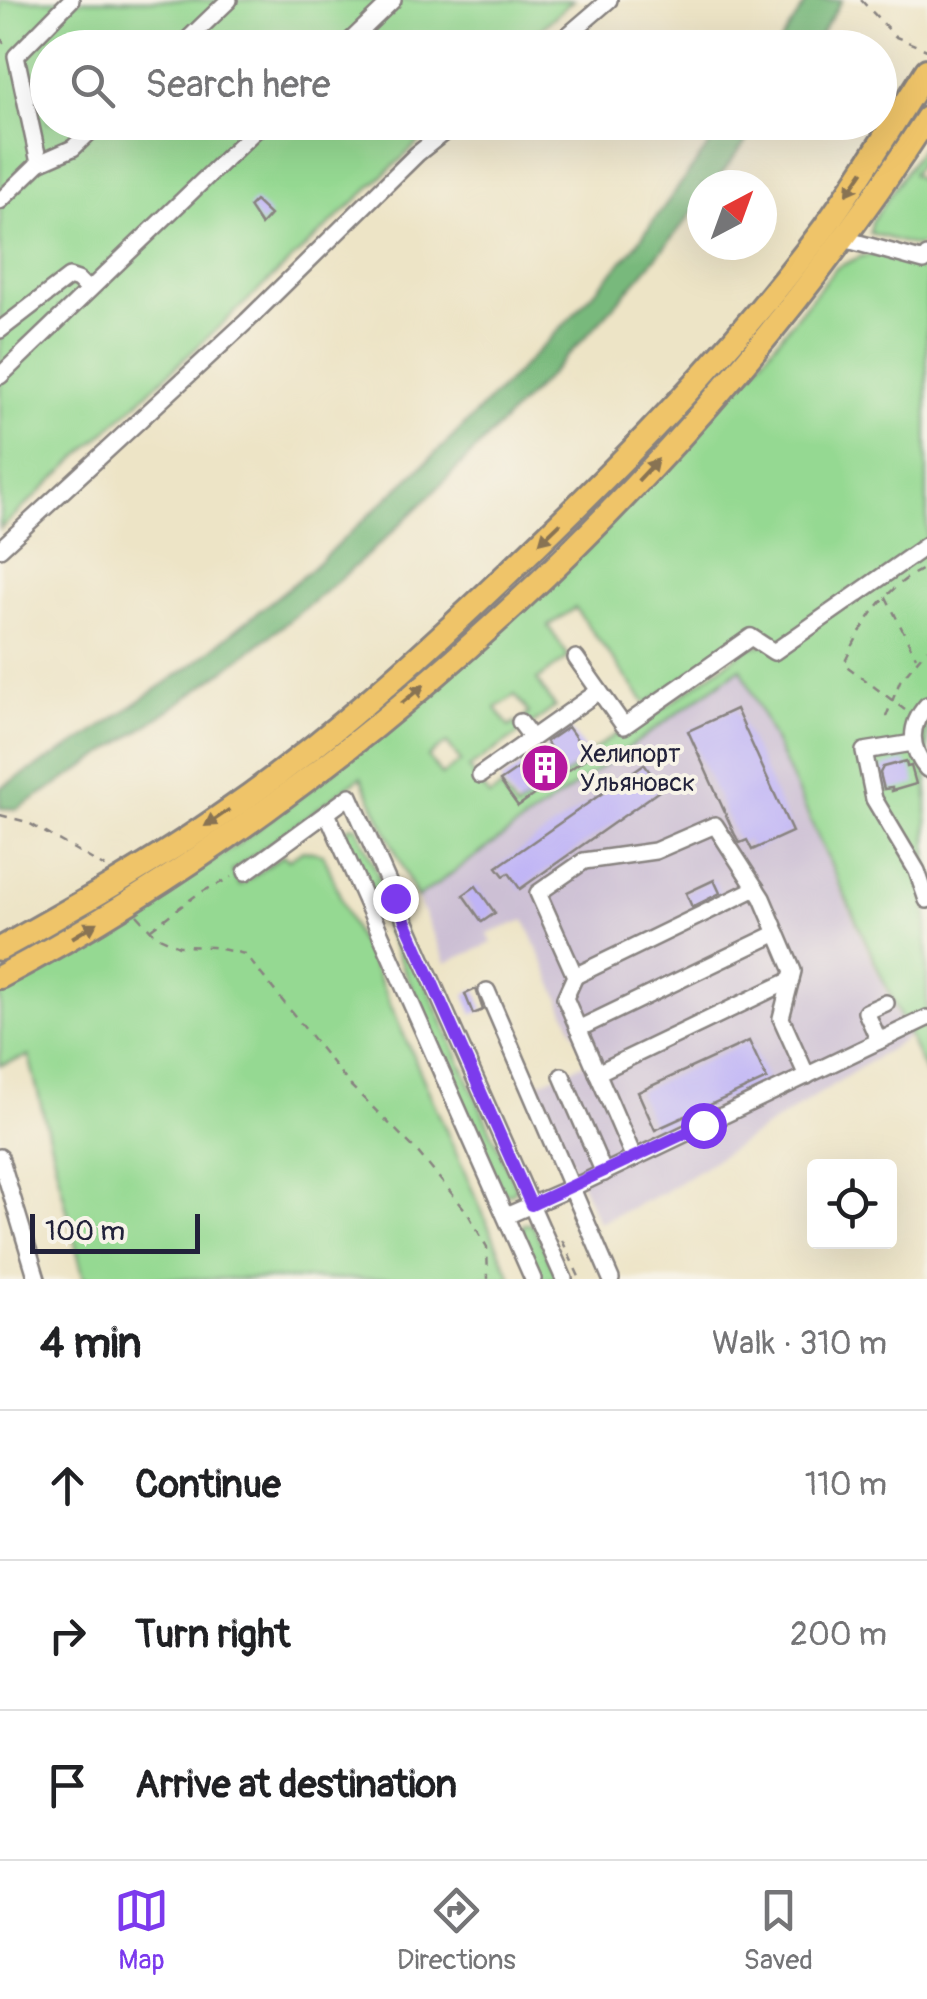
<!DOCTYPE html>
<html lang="en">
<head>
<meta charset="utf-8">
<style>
	:root { --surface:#fff; --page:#f2f2f2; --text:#202124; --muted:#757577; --line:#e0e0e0; --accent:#7c3aed }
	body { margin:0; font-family:Pangolin,sans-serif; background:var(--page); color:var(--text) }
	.controls { position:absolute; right:30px; bottom:30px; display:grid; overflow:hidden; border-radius:10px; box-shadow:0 10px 40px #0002 }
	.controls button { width:90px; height:90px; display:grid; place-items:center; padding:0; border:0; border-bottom:2px solid var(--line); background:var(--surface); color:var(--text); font:50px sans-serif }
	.compass { position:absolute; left:687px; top:170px; width:90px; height:90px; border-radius:50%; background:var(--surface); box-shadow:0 10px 40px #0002; rotate:41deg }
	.scale { position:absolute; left:30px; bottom:25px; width:170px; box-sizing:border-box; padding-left:10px; border:5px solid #22223b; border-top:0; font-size:28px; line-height:35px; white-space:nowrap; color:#22223b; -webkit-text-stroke:8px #f7f3e8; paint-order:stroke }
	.stop { position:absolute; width:30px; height:30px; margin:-22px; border:8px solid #7c3aed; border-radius:50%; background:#fff }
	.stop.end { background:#7c3aed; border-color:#fff; box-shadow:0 2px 10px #0008 }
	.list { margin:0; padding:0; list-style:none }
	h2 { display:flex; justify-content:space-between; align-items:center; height:130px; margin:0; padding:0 40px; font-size:42px }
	h2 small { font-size:32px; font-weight:400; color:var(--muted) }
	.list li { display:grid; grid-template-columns:65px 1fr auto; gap:30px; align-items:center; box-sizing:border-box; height:150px; padding:0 40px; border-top:2px solid var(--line) }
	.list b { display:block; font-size:38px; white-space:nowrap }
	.list em { font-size:32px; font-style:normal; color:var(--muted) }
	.icon { flex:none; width:55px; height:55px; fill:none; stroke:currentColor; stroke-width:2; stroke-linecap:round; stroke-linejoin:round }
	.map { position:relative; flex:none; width:927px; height:1279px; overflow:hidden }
	.search { position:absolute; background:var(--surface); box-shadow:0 10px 40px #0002; left:30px; right:30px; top:30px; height:110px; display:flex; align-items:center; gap:25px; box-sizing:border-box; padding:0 35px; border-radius:55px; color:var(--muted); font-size:38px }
	.sheet { height:580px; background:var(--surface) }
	nav { display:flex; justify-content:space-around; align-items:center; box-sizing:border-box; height:140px; border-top:2px solid var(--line); background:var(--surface); font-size:28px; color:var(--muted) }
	nav a { display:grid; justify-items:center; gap:5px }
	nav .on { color:var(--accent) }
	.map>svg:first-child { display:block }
</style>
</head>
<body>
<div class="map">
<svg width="927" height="1279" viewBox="0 0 927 1279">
	<rect width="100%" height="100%" fill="#f7f3e8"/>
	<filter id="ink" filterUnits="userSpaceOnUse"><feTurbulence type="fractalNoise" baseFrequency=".01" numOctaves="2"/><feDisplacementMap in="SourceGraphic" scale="20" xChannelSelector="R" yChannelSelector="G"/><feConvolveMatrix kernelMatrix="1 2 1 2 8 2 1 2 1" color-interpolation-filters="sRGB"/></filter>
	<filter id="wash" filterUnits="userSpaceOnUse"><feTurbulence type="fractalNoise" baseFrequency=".0048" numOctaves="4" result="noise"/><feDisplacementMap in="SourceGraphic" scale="40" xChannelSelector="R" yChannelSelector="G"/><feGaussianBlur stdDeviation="2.25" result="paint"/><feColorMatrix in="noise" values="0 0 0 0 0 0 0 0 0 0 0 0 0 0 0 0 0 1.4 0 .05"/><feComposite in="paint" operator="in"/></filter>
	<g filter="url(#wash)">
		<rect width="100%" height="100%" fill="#ede4c6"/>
		<polygon fill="#ccbfd4" points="740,668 907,1038 664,1192 599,1223 536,1084 587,1062 525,920 488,934 492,943 446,963 417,898"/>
		<g fill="#95d992" stroke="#5c7e66" stroke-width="2.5" fill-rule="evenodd">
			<polygon points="0,0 573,0 521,47 48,48 48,122 440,123 0,529"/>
			<polygon points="927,139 927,152 912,174 927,184 927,243 915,246 870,233 872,221"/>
			<path d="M882,253L900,256L927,270V1076L741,668L417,898L361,777L232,871L240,886L283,855L288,860L303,850L323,854C339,888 346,922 368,954L512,1279H84L29,1056L0,1065V987L131,914L238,844L341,765L751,373L836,268L862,256ZM575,608L646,704L753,629L774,643L749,647L654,715L628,726L589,753L591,757L516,809L501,788L489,796L469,768L521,732L515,723L509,727L496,708L515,695L529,713L524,718L530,726L555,707L537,680L569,657L548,626ZM447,743L461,762L441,775L428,757Z"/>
			<polygon points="350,826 357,827 516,1188 512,1194 502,1193 344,833"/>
			<polygon points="523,1224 532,1224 559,1279 540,1279 521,1235"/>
		</g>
		<g fill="#78b97c" stroke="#4d6e5c" stroke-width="2.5">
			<polygon points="808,0 842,0 813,47 777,47"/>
			<path d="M726,122L760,123L713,185H702V200C637,285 569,356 493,432C440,486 386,541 328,589C229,671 126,743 17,809L0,808V788L84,739L192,665L308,572L451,439L564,325L631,252Z"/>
		</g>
		<g id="blocks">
			<g fill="#bfb4f6">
				<polygon points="255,201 270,215 261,225 249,207"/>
				<polygon points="736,709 792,832 752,850 747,840 740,843 735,835 688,731"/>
				<polygon points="568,727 589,756 518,806 500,781 550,747 546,742"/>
				<polygon points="906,761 907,767 911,766 916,784 892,791 892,788 884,789 880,773 883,767"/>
				<polygon points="644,764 662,789 520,889 509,873 504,876 497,867"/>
				<polygon points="714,880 720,893 692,907 686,893"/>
				<polygon points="476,886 495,913 482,922 463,895"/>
				<polygon points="476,989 483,1010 473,1014 465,994"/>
				<polygon points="749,1041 767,1079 655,1130 638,1092"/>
			</g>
		</g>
	</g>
	<g filter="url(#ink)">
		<use href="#blocks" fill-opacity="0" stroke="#888380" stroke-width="2.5"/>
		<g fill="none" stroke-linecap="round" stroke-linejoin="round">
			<g stroke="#888380" stroke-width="20">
				<g id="minor">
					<polyline points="179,48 229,0"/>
					<polyline points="343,48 393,0"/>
					<polyline points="553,48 609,0"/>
					<polyline points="39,163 16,56 71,0"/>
					<polyline points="0,201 39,163 73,148 100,122"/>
					<polyline points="844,239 924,261 927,256"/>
					<polyline points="0,330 69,277 78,280 88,290"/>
					<polyline points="0,376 264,122"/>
					<polyline points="0,549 247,321 417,154 457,122"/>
					<polyline points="576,658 624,726 751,637 774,652 927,545"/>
					<path d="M927,705C908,726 910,749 927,769"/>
					<polyline points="520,722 532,738"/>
					<polyline points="913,743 864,751 874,799 917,871 927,900"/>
					<polyline points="480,775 599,691"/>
					<polyline points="327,813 533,1279"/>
					<polyline points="246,872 350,796 564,1279"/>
					<polyline points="575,976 756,888"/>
					<polyline points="487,991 611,1279"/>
					<polyline points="578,1029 777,933"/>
					<polyline points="879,1041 866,1012 886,1003"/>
					<polyline points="597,1073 791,980"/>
					<polyline points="562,1076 604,1173"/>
					<polyline points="0,1157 37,1279"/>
					<polyline points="634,1158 565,998 575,976 538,893 584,861 655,851 715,825 762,898 793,971 781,1018 807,1076"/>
					<polyline points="506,1216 582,1183 927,1018"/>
				</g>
			</g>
			<g stroke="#888380" stroke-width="28">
				<g id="highway">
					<path d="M0,949C77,906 154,863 226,812C327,742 419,658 508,573C621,465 730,354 824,228C861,177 893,123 927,70"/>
					<path d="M0,977C363,784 703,462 927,118"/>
				</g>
			</g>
			<g stroke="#888380" stroke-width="2.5" stroke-dasharray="8 8" stroke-linecap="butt">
				<polyline points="861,0 896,37 927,50"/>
				<polyline points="0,36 6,49"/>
				<polyline points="886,597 916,657"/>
				<path d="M905,710L844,664C862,624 885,586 927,567"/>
				<polyline points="886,717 900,681 927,649"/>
				<polyline points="0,815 27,822 105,867"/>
				<polyline points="137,915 155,935 179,946 212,947 245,954 351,1086 416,1150 467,1212 487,1247 488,1279"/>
				<polyline points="151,929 199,893 232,877"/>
				<polyline points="562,1240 580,1279"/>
			</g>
			<use href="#minor" stroke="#fff" stroke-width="15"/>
			<use href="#highway" stroke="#efc469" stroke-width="22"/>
		</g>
		<defs><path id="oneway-solid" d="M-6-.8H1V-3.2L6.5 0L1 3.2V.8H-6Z" transform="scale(2.5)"/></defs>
		<g fill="#887352">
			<use href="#oneway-solid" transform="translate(855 183) rotate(125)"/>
			<use href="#oneway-solid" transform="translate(648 470) rotate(-47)"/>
			<use href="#oneway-solid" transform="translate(550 533) rotate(136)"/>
			<use href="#oneway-solid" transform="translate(413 694) rotate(-39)"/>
			<use href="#oneway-solid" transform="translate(217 818) rotate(146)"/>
			<use href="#oneway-solid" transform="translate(85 930) rotate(-31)"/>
		</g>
	</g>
	<g fill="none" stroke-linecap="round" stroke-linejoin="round" filter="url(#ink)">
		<polyline stroke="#7c3aed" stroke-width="12" points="395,898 531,1205 703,1125"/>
	</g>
	<defs>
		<g id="building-disc" transform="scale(2.5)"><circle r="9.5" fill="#b5179e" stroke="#f7f3e8"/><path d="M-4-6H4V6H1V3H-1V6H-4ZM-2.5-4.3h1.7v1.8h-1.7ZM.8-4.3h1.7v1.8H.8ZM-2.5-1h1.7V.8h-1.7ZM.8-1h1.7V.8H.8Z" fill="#fff"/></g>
	</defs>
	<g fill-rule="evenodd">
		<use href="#building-disc" x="545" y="768"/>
	</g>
	<g text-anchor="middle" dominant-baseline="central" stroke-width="8" stroke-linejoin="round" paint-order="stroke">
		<g font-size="25" fill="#22223b" stroke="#f7f3e8" text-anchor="start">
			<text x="580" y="754">Хелипорт<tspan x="580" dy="29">Ульяновск</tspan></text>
		</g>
	</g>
</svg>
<div class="controls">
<button><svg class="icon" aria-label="locate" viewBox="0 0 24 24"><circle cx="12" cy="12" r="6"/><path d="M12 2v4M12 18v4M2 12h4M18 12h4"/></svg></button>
</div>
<svg class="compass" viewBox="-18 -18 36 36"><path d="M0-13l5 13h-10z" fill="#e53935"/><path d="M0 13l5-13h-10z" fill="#757577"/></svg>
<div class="scale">100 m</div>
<div class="stop" style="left:703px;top:1125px"></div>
<div class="stop end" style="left:395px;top:898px"></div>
<div class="search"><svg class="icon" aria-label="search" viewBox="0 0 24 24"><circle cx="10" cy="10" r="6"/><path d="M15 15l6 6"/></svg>Search here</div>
</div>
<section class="sheet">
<h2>4 min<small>Walk · 310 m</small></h2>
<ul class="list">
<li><svg class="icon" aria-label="ahead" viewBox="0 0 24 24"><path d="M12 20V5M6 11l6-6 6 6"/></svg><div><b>Continue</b></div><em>110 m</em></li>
<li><svg class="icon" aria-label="right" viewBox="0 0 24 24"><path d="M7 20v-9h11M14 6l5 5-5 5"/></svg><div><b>Turn right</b></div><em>200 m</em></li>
<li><svg class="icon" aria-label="arrive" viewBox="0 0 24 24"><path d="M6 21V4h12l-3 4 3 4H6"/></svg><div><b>Arrive at destination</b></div></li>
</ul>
</section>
<nav>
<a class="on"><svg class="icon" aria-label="map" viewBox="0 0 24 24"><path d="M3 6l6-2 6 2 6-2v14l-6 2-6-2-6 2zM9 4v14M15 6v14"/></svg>Map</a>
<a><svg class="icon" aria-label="directions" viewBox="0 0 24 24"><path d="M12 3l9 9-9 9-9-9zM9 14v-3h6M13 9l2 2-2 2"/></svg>Directions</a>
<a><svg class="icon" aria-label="saved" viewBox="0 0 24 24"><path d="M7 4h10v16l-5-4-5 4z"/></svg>Saved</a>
</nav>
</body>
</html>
